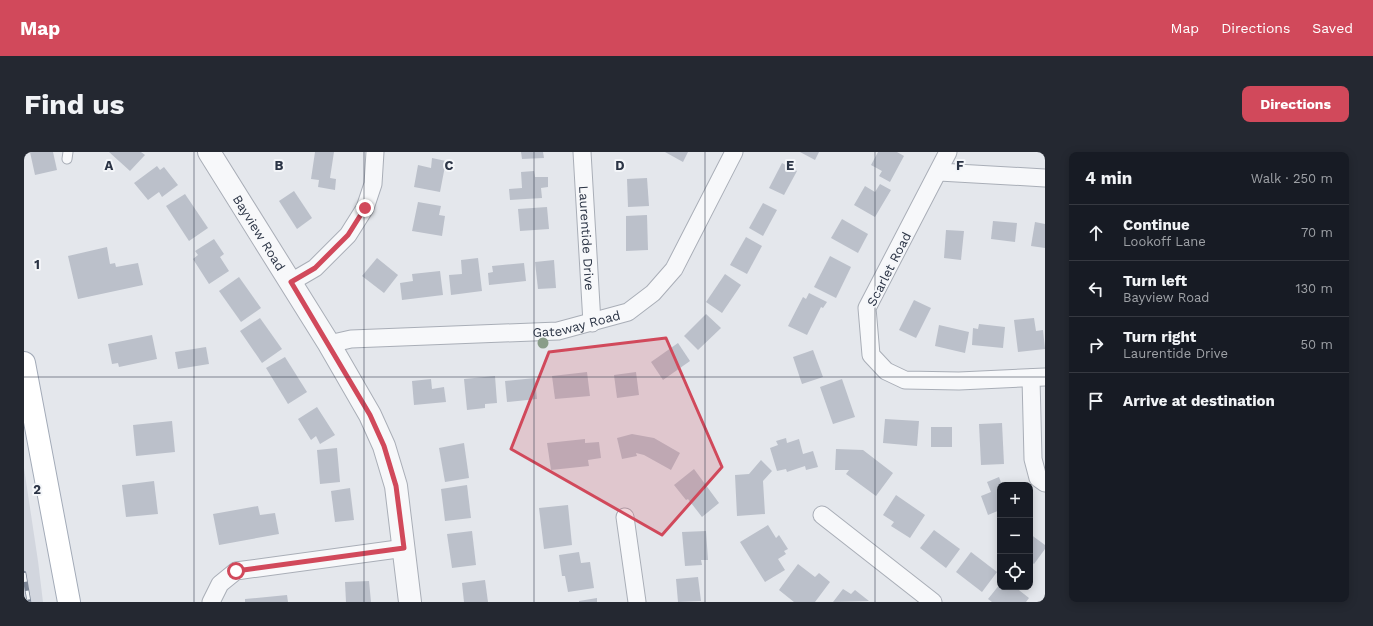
<!DOCTYPE html>
<html lang="en">
<head>
<meta charset="utf-8">
<style>
	:root { --surface:#171b24; --page:#242831; --text:#f1f3f6; --muted:#9ea1a6; --line:#363941; --accent:#d1495b }
	body { margin:0; font-family:"Work Sans",sans-serif; background:var(--page); color:var(--text) }
	.controls { position:absolute; right:12px; bottom:12px; display:grid; overflow:hidden; border-radius:8px; box-shadow:0 2px 10px #0003 }
	.controls button { width:36px; height:36px; display:grid; place-items:center; padding:0; border:0; border-bottom:1px solid var(--line); background:var(--surface); color:var(--text); font:20px sans-serif }
	.stop { position:absolute; width:12px; height:12px; margin:-9px; border:3px solid #d1495b; border-radius:50%; background:#fff }
	.stop.end { background:#d1495b; border-color:#fff; box-shadow:0 1px 4px #0008 }
	.list { margin:0; padding:0; list-style:none }
	h2 { display:flex; justify-content:space-between; align-items:center; height:52px; margin:0; padding:0 16px; font-size:17px }
	h2 small { font-size:13px; font-weight:400; color:var(--muted) }
	.list li { display:grid; grid-template-columns:26px 1fr auto; gap:12px; align-items:center; box-sizing:border-box; height:56px; padding:0 16px; border-top:1px solid var(--line) }
	.list b { display:block; font-size:15px; white-space:nowrap }
	.list p { margin:0; font-size:13px; white-space:nowrap; color:var(--muted) }
	.list em { font-size:13px; font-style:normal; color:var(--muted) }
	.icon { flex:none; width:22px; height:22px; fill:none; stroke:currentColor; stroke-width:2; stroke-linecap:round; stroke-linejoin:round }
	.map { position:relative; flex:none; width:1021px; height:450px; overflow:hidden; border-radius:8px }
	header { display:flex; align-items:center; gap:24px; box-sizing:border-box; height:56px; padding:0 20px; background:var(--accent); color:#fff }
	header strong { font-size:19px }
	nav { display:flex; gap:22px; margin-inline-start:auto; font-size:14px }
	.intro { display:flex; align-items:center; justify-content:space-between; box-sizing:border-box; height:96px; padding:0 24px }
	h1 { margin:0; font-size:28px }
	.button { padding:10px 18px; border-radius:8px; background:var(--accent); color:#fff; font-size:14px; font-weight:700 }
	main { display:flex; gap:24px; padding:0 24px }
	aside { flex:1; background:var(--surface); border-radius:8px; box-shadow:0 2px 10px #0003 }
	.map>svg:first-child { display:block }
</style>
</head>
<body>
<header>
<strong>Map</strong>
<nav><a>Map</a><a>Directions</a><a>Saved</a></nav>
</header>
<div class="intro"><h1>Find us</h1><a class="button">Directions</a></div>
<main>
<div class="map">
<svg width="1021" height="450" viewBox="0 0 1021 450">
	<rect width="100%" height="100%" fill="#e4e7ec"/>
	<polygon fill="#d2d6de" points="0,316 14,409 19,450 0,450"/>
	<g fill="#bbc0ca">
		<polygon points="6,0 29,0 33,18 11,23"/>
		<polygon points="85,0 117,0 121,3 106,19"/>
		<polygon points="291,0 310,0 306,26 312,27 311,38 294,35 295,28 287,27"/>
		<polygon points="497,0 519,0 520,6 498,7"/>
		<polygon points="641,0 664,0 659,10"/>
		<polygon points="776,0 795,0 791,8"/>
		<polygon points="854,0 873,0 880,4 866,30 855,24 858,19 847,13"/>
		<polygon points="408,6 422,9 416,40 390,35 394,13 407,16"/>
		<polygon points="758,11 773,19 760,43 745,36"/>
		<polygon points="133,14 136,18 140,15 154,33 138,45 135,40 124,48 110,31"/>
		<polygon points="510,19 511,25 524,25 524,35 517,36 518,46 486,48 485,37 498,36 497,20"/>
		<polygon points="623,26 625,54 604,55 603,27"/>
		<polygon points="856,32 867,38 851,65 830,53 841,34 851,40"/>
		<polygon points="270,39 288,66 273,77 255,49"/>
		<polygon points="161,42 184,76 165,89 142,54"/>
		<polygon points="394,50 417,54 415,63 421,64 418,84 388,79"/>
		<polygon points="739,51 753,58 739,84 725,76"/>
		<polygon points="523,55 525,77 496,79 494,57"/>
		<polygon points="623,63 624,98 602,99 602,64"/>
		<polygon points="818,67 844,82 834,101 807,86"/>
		<polygon points="969,69 993,71 991,90 967,87"/>
		<polygon points="1011,70 1021,72 1021,96 1007,94"/>
		<polygon points="922,78 940,79 937,108 920,106"/>
		<polygon points="722,85 738,94 723,122 706,113"/>
		<polygon points="190,87 200,102 196,105 205,119 185,132 169,107 174,103 171,99"/>
		<polygon points="83,95 86,112 91,111 92,115 114,111 119,133 54,147 44,104"/>
		<polygon points="806,104 827,115 812,146 790,135"/>
		<polygon points="353,106 374,123 360,141 338,124"/>
		<polygon points="454,106 458,139 427,143 425,123 438,122 437,108"/>
		<polygon points="530,108 532,136 514,137 511,110"/>
		<polygon points="500,111 502,129 465,133 464,121 469,120 468,114"/>
		<polygon points="416,119 419,143 378,148 376,131 389,129 388,122"/>
		<polygon points="701,122 717,133 698,161 682,150"/>
		<polygon points="215,125 237,156 217,170 195,139"/>
		<polygon points="785,141 803,150 799,156 797,155 783,183 764,174 779,145 782,147"/>
		<polygon points="890,148 907,156 892,186 875,178"/>
		<polygon points="682,162 697,176 674,198 660,184"/>
		<polygon points="236,166 258,197 238,211 216,179"/>
		<polygon points="1010,166 1012,179 1019,178 1021,197 994,200 990,168"/>
		<polygon points="955,172 981,175 979,196 948,193 949,176 954,177"/>
		<polygon points="915,173 945,180 941,201 911,194"/>
		<polygon points="128,183 133,207 95,215 94,211 88,212 84,192"/>
		<polygon points="654,191 666,209 639,228 627,210"/>
		<polygon points="182,195 185,212 154,217 151,200"/>
		<polygon points="789,198 799,225 778,232 769,205"/>
		<polygon points="261,205 283,240 264,252 242,216"/>
		<polygon points="563,220 566,244 531,247 528,224"/>
		<polygon points="612,220 615,243 593,246 590,223"/>
		<polygon points="471,224 473,251 461,252 461,256 443,258 440,227"/>
		<polygon points="511,226 513,247 483,250 481,229"/>
		<polygon points="407,227 408,237 420,235 422,250 390,253 388,229"/>
		<polygon points="818,227 831,265 809,272 796,235"/>
		<polygon points="293,255 311,283 296,292 292,284 287,288 274,267"/>
		<polygon points="861,267 895,269 893,294 859,291"/>
		<polygon points="148,269 151,300 112,304 109,273"/>
		<polygon points="978,271 980,312 957,313 955,272"/>
		<rect x="907" y="275" width="21" height="20"/>
		<polygon points="608,282 630,286 656,301 647,318 620,303 612,301 613,304 598,307 593,286"/>
		<polygon points="762,286 763,291 775,287 779,302 789,299 794,315 782,318 781,314 763,320 762,317 753,319 746,296 754,293 752,289"/>
		<polygon points="561,287 561,291 575,290 577,306 564,308 565,314 527,318 523,291"/>
		<polygon points="440,291 445,326 421,330 415,296"/>
		<polygon points="313,296 316,330 296,332 293,298"/>
		<polygon points="812,297 839,298 869,321 852,344 822,322 825,318 811,318"/>
		<polygon points="737,308 748,319 739,329 741,362 713,364 711,323 725,322"/>
		<polygon points="670,317 695,351 678,365 664,347 662,348 650,333"/>
		<polygon points="975,325 978,333 976,333 976,358 964,363 957,344 967,340 963,330"/>
		<polygon points="130,329 134,362 102,365 98,333"/>
		<polygon points="443,333 447,366 421,369 417,337"/>
		<polygon points="326,336 330,368 311,370 307,339"/>
		<polygon points="872,343 901,363 886,386 867,374 870,370 859,363"/>
		<polygon points="544,353 548,393 520,397 515,356"/>
		<polygon points="234,354 236,363 251,361 255,382 195,393 189,362"/>
		<polygon points="744,373 752,386 755,383 764,397 760,399 762,402 754,407 761,418 741,430 716,390"/>
		<polygon points="910,378 936,397 922,416 896,396"/>
		<polygon points="448,379 452,413 428,416 423,382"/>
		<polygon points="682,379 684,408 677,408 678,413 661,414 658,380"/>
		<polygon points="1006,382 1021,393 1021,397 1010,412 1006,409"/>
		<polygon points="555,400 557,411 566,410 570,436 544,440 541,424 538,424 535,403"/>
		<polygon points="947,400 973,420 958,440 932,420"/>
		<polygon points="774,412 791,425 795,421 806,430 791,450 770,450 755,438"/>
		<polygon points="674,425 677,449 654,450 652,427"/>
		<polygon points="461,428 464,450 440,450 438,431"/>
		<polygon points="345,429 347,450 322,450 321,430"/>
		<polygon points="976,432 976,435 991,435 1005,446 1002,450 968,450 964,447"/>
		<polygon points="819,437 827,442 831,438 845,449 809,450"/>
		<polygon points="263,443 264,450 221,450 221,447"/>
		<polygon points="573,446 573,450 555,450 555,449"/>
	</g>
	<g fill="none" stroke-linecap="round" stroke-linejoin="round">
		<g stroke="#a9aeb7" stroke-width="11">
			<polyline id="service" points="43,7 44,0"/>
		</g>
		<g stroke="#a9aeb7" stroke-width="19">
			<g id="minor">
				<path id="s1" d="M558,0L568,171"/>
				<polyline points="924,0 843,156 847,203 862,219 881,228 935,229 1021,225"/>
				<polyline points="915,20 1021,26"/>
				<polyline points="267,130 291,116 324,83 341,56 349,32 351,0"/>
				<path id="s2" d="M305,192L327,187L534,179L604,160L629,141L650,117L710,0"/>
				<polyline points="1007,226 1009,307 1014,326 1021,331"/>
				<polyline points="798,363 909,450"/>
				<polyline points="601,365 613,450"/>
				<polyline points="187,450 196,432 212,419 381,396"/>
			</g>
		</g>
		<g stroke="#a9aeb7" stroke-width="24">
			<g id="tertiary">
				<path id="s3" d="M185,0L305,192L346,263L360,294L372,334L386,450"/>
			</g>
		</g>
		<g stroke="#a3abb8" stroke-width="24">
			<polyline id="primary" points="0,211 45,450"/>
		</g>
		<use href="#service" stroke="#f7f8fa" stroke-width="9"/>
		<use href="#minor" stroke="#f7f8fa" stroke-width="17"/>
		<use href="#tertiary" stroke="#f7f8fa" stroke-width="22"/>
		<use href="#primary" stroke="#fff" stroke-width="22"/>
		<g stroke="#7d8696" stroke-width="4.5">
			<polyline id="rail" points="0,421 5,450"/>
		</g>
		<use href="#rail" stroke="#f4f6f9" stroke-width="3" stroke-dasharray="9" stroke-linecap="butt"/>
	</g>
	<circle fill="#899d89" cx="519" cy="191" r="5.5"/>
	<g fill="none" stroke-linecap="round" stroke-linejoin="round">
		<polyline stroke="#d1495b" stroke-width="5" points="212,419 380,396 372,334 360,294 346,263 267,130 291,116 324,83 341,56"/>
	</g>
	<path fill="#d1495b" fill-opacity="0.2" stroke="#d1495b" stroke-width="3" stroke-linejoin="round" d="M642,186L698,315L638,383L487,297L525,200Z"/>
	<path fill="none" stroke="#2b3445" stroke-width="1" stroke-opacity="0.55" d="M170,0V450M340,0V450M510,0V450M681,0V450M851,0V450M0,225H1021"/>
	<g text-anchor="middle" dominant-baseline="central" stroke-width="4" stroke-linejoin="round" paint-order="stroke">
		<g font-size="13" fill="#2b3445" stroke="#f4f6f9">
			<text stroke="none"><textPath href="#s3" startOffset="95">Bayview Road</textPath></text>
			<text stroke="none"><textPath href="#s1" startOffset="86">Laurentide Drive</textPath></text>
			<text transform="translate(865 117) rotate(-63)">Scarlet Road</text>
			<text stroke="none"><textPath href="#s2" startOffset="249">Gateway Road</textPath></text>
		</g>
	</g>
	<g font-size="13" text-anchor="middle" font-weight="bold" fill="#2b3445" stroke="#f4f6f9" stroke-width="4" stroke-linejoin="round" paint-order="stroke">
		<text x="85" y="18">A</text>
		<text x="255" y="18">B</text>
		<text x="425" y="18">C</text>
		<text x="596" y="18">D</text>
		<text x="766" y="18">E</text>
		<text x="936" y="18">F</text>
		<text x="13" y="117">1</text>
		<text x="13" y="342">2</text>
	</g>
</svg>
<div class="controls">
<button>+</button>
<button>−</button>
<button><svg class="icon" aria-label="locate" viewBox="0 0 24 24"><circle cx="12" cy="12" r="6"/><path d="M12 2v4M12 18v4M2 12h4M18 12h4"/></svg></button>
</div>
<div class="stop" style="left:212px;top:419px"></div>
<div class="stop end" style="left:341px;top:56px"></div>
</div>
<aside>
<h2>4 min<small>Walk · 250 m</small></h2>
<ul class="list">
<li><svg class="icon" aria-label="ahead" viewBox="0 0 24 24"><path d="M12 20V5M6 11l6-6 6 6"/></svg><div><b>Continue</b><p>Lookoff Lane</p></div><em>70 m</em></li>
<li><svg class="icon" aria-label="left" viewBox="0 0 24 24"><path d="M17 20v-9H6M10 6l-5 5 5 5"/></svg><div><b>Turn left</b><p>Bayview Road</p></div><em>130 m</em></li>
<li><svg class="icon" aria-label="right" viewBox="0 0 24 24"><path d="M7 20v-9h11M14 6l5 5-5 5"/></svg><div><b>Turn right</b><p>Laurentide Drive</p></div><em>50 m</em></li>
<li><svg class="icon" aria-label="arrive" viewBox="0 0 24 24"><path d="M6 21V4h12l-3 4 3 4H6"/></svg><div><b>Arrive at destination</b></div></li>
</ul>
</aside>
</main>
</body>
</html>
